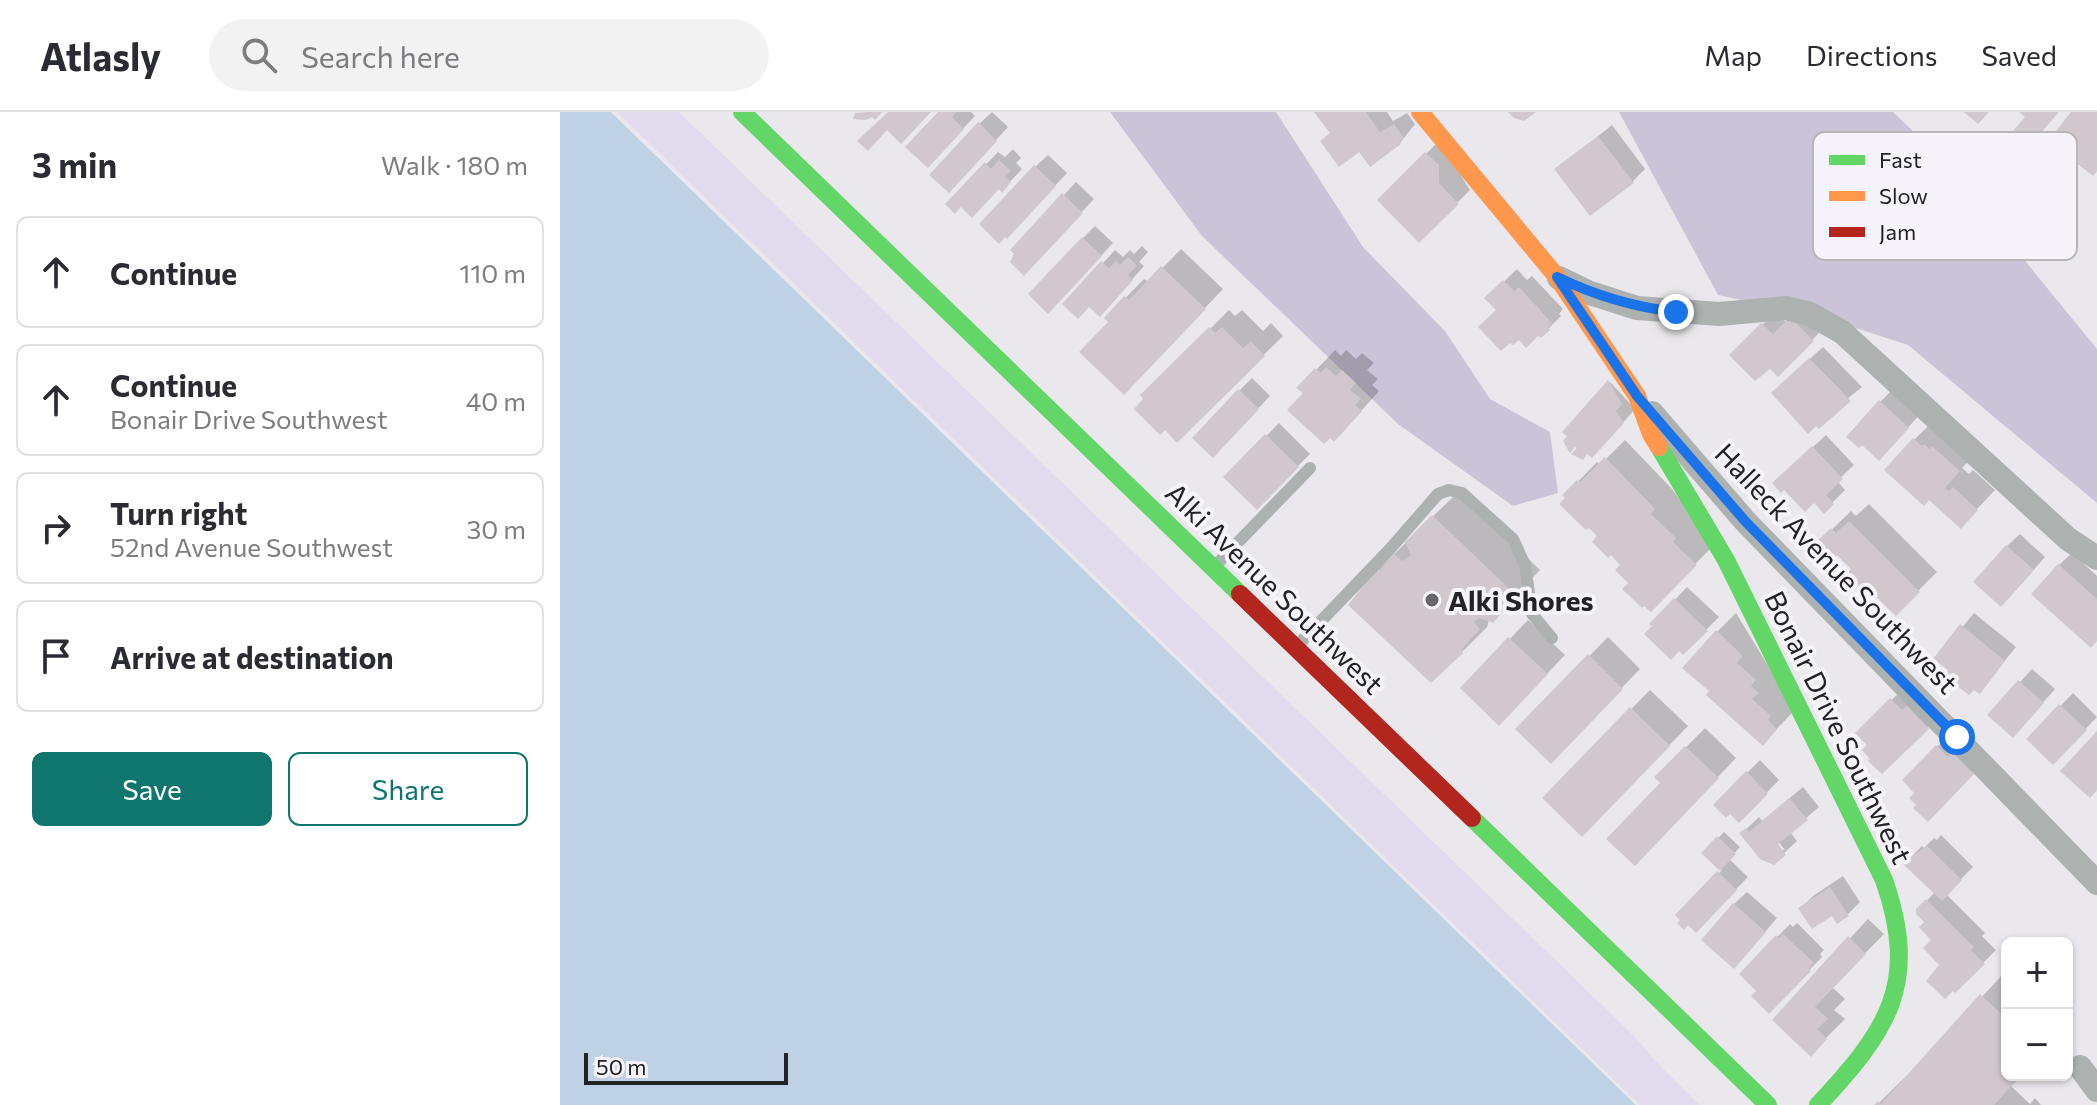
<!DOCTYPE html>
<html lang="en">
<head>
<meta charset="utf-8">
<style>
	:root { --surface:#fff; --page:#f2f2f3; --text:#2b2b33; --muted:#7c7c81; --line:#e1e1e2; --accent:#0f766e }
	body { margin:0; font-family:Commissioner,sans-serif; background:var(--page); color:var(--text) }
	.controls { position:absolute; right:24px; bottom:24px; display:grid; overflow:hidden; border-radius:12px; box-shadow:0 2px 6px #0004 }
	.controls button { width:72px; height:72px; display:grid; place-items:center; padding:0; border:0; border-bottom:2px solid var(--line); background:var(--surface); color:var(--text); font:40px sans-serif }
	.scale { position:absolute; left:24px; bottom:20px; width:204px; box-sizing:border-box; padding-left:8px; border:4px solid #232224; border-top:0; font-size:22px; line-height:28px; white-space:nowrap; color:#232224; -webkit-text-stroke:6px #f6f4fa; paint-order:stroke }
	.stop { position:absolute; width:24px; height:24px; margin:-18px; border:6px solid #1a73e8; border-radius:50%; background:#fff }
	.stop.end { background:#1a73e8; border-color:#fff; box-shadow:0 2px 8px #0008 }
	.list { margin:0; padding:0; list-style:none }
	h2 { display:flex; justify-content:space-between; align-items:center; height:104px; margin:0; padding:0 32px; font-size:34px }
	h2 small { font-size:26px; font-weight:400; color:var(--muted) }
	.list li { display:grid; grid-template-columns:52px 1fr auto; gap:24px; align-items:center; box-sizing:border-box; height:112px; margin:0 16px 16px; padding:0 16px; border:2px solid var(--line); border-radius:12px }
	.list b { display:block; font-size:30px; white-space:nowrap }
	.list p { margin:0; font-size:26px; white-space:nowrap; color:var(--muted) }
	.list em { font-size:26px; font-style:normal; color:var(--muted) }
	.actions { display:flex; gap:16px; padding:24px 32px }
	.actions a { flex:1; padding:18px 0; border:2px solid var(--accent); border-radius:12px; text-align:center; font-size:28px; color:var(--accent) }
	.actions .main { background:var(--accent); color:#fff }
	.icon { flex:none; width:44px; height:44px; fill:none; stroke:currentColor; stroke-width:2; stroke-linecap:round; stroke-linejoin:round }
	.map { position:relative; flex:none; width:1537px; height:993px; overflow:hidden }
	header { display:flex; align-items:center; gap:48px; box-sizing:border-box; height:112px; padding:0 40px; background:var(--surface); border-bottom:2px solid var(--line) }
	header strong { font-size:38px }
	nav { display:flex; gap:44px; margin-inline-start:auto; font-size:28px }
	.search { width:560px; height:72px; background:var(--page); display:flex; align-items:center; gap:20px; box-sizing:border-box; padding:0 28px; border-radius:44px; color:var(--muted); font-size:30px }
	main { display:flex }
	aside { flex:1; background:var(--surface) }
	.map>svg:first-child { display:block }
</style>
</head>
<body>
<header>
<strong>Atlasly</strong>
<div class="search"><svg class="icon" aria-label="search" viewBox="0 0 24 24"><circle cx="10" cy="10" r="6"/><path d="M15 15l6 6"/></svg>Search here</div>
<nav><a>Map</a><a>Directions</a><a>Saved</a></nav>
</header>
<main>
<aside>
<h2>3 min<small>Walk · 180 m</small></h2>
<ul class="list">
<li><svg class="icon" aria-label="ahead" viewBox="0 0 24 24"><path d="M12 20V5M6 11l6-6 6 6"/></svg><div><b>Continue</b></div><em>110 m</em></li>
<li><svg class="icon" aria-label="ahead" viewBox="0 0 24 24"><path d="M12 20V5M6 11l6-6 6 6"/></svg><div><b>Continue</b><p>Bonair Drive Southwest</p></div><em>40 m</em></li>
<li><svg class="icon" aria-label="right" viewBox="0 0 24 24"><path d="M7 20v-9h11M14 6l5 5-5 5"/></svg><div><b>Turn right</b><p>52nd Avenue Southwest</p></div><em>30 m</em></li>
<li><svg class="icon" aria-label="arrive" viewBox="0 0 24 24"><path d="M6 21V4h12l-3 4 3 4H6"/></svg><div><b>Arrive at destination</b></div></li>
</ul>
<div class="actions"><a class="main">Save</a><a>Share</a></div>
</aside>
<div class="map">
<svg width="1537" height="993" viewBox="0 0 1537 993">
	<rect width="100%" height="100%" fill="#eae8ec"/>
	<polygon fill="#e2dbed" points="51,0 119,0 1073,923 1103,957 1140,993 1076,993"/>
	<g fill="#cbc4d8">
		<polygon points="550,0 716,0 803,135 885,219 930,287 990,320 998,381 953,394 838,312 642,124"/>
		<polygon points="1059,0 1333,0 1381,46 1537,237 1537,391 1348,233 1268,207 1158,183"/>
	</g>
	<polygon fill="#bfd2e5" points="0,0 51,0 1076,993 0,993"/>
	<polygon fill="#eae8ec" points="51,0 57,0 1080,993 1076,993"/>
	<g fill="#0003" fill-rule="evenodd">
		<polygon points="381,0 411,0 415,4 368,53"/>
		<polygon points="432,0 448,15 401,66 419,12"/>
		<polygon points="757,0 827,0 833,9 847,1 855,12 840,31 810,52 800,38 762,29 771,20"/>
		<polygon points="1052,13 1085,57 1072,70 997,57"/>
		<polygon points="879,29 910,78 859,128 819,88"/>
		<polygon points="453,37 461,46 456,51 462,57 442,78 439,75 402,93 388,92 438,40 445,45"/>
		<polygon points="488,43 507,61 459,112 475,55"/>
		<polygon points="516,70 534,87 476,149 504,83"/>
		<polygon points="535,114 553,131 501,187 523,126"/>
		<polygon points="582,134 588,140 579,150 584,154 552,190 543,151 555,138 563,145 570,138 574,142"/>
		<polygon points="621,137 663,177 582,262 547,205 584,167 589,170"/>
		<polygon points="957,157 967,168 972,164 1003,197 999,202 1001,204 981,224 939,198 927,186"/>
		<polygon points="1244,194 1265,215 1218,262 1210,255 1172,243 1215,200 1227,211"/>
		<polygon points="669,198 675,204 682,198 703,219 711,211 723,224 617,328 583,284"/>
		<polygon points="1263,235 1302,275 1256,312 1226,268"/>
		<polygon points="775,238 781,244 786,238 796,247 802,241 814,251 807,258 818,267 812,273 819,279 793,308 739,276"/>
		<polygon points="692,266 710,284 665,331 679,279"/>
		<polygon points="1050,270 1075,297 1045,331 1025,330"/>
		<polygon points="1333,277 1360,302 1332,334 1302,331 1320,290"/>
		<polygon points="1373,309 1418,339 1402,356 1409,362 1413,358 1435,378 1401,414 1354,328"/>
		<polygon points="719,311 750,342 696,396 666,365"/>
		<polygon points="1266,323 1294,353 1277,369 1285,378 1264,399 1227,359"/>
		<polygon points="1065,328 1112,377 1154,433 1091,497 1071,471 1063,453 1005,383 1037,350 1040,353"/>
		<polygon points="898,380 980,458 932,509 929,508 927,515 902,540 818,458"/>
		<polygon points="1309,392 1377,460 1336,501 1277,440 1256,433 1291,399 1296,404"/>
		<polygon points="1460,422 1485,445 1454,480 1447,434"/>
		<polygon points="1512,441 1537,464 1537,527 1499,453"/>
		<polygon points="1127,475 1159,505 1123,541 1092,512"/>
		<polygon points="1176,501 1235,598 1202,632 1157,520"/>
		<polygon points="1414,501 1456,535 1420,579 1376,547"/>
		<polygon points="968,508 1005,543 958,592 903,576"/>
		<polygon points="1048,525 1080,557 991,649 958,617"/>
		<polygon points="1472,557 1495,577 1465,611 1430,603"/>
		<polygon points="1344,576 1380,603 1322,659 1310,633 1298,621"/>
		<polygon points="1090,578 1128,614 1022,723 984,686"/>
		<polygon points="1513,581 1537,605 1493,651 1469,627"/>
		<polygon points="1145,616 1176,646 1093,733 1103,671 1097,665"/>
		<polygon points="1389,623 1425,648 1368,707 1357,681 1344,668"/>
		<polygon points="1200,648 1219,668 1179,709 1170,700 1155,693"/>
		<path d="M1243,675L1259,695L1230,720L1237,729L1213,751L1182,721L1199,705L1202,709ZM1213,723L1225,738H1220Z"/>
		<polygon points="1164,720 1180,735 1169,747 1188,765 1136,818 1118,803 1162,758 1144,741"/>
		<polygon points="1381,723 1413,755 1386,782 1425,821 1422,824 1436,838 1395,879 1382,853 1366,810 1358,798 1375,780 1345,751 1362,734 1364,736 1374,726 1377,728"/>
		<polygon points="1283,764 1300,790 1288,802 1241,796 1253,784"/>
		<polygon points="1187,780 1217,806 1186,842 1174,792"/>
		<polygon points="1308,807 1324,822 1272,875 1285,887 1274,898 1285,907 1250,942 1215,907"/>
		<polygon points="1237,811 1264,838 1260,842 1262,845 1209,899 1198,879 1181,862 1230,812 1233,815"/>
		<polygon points="1445,860 1447,963 1461,963 1451,974 1470,992 1475,986 1481,993 1317,993 1344,966 1345,968"/>
	</g>
	<g fill="#d0c8cc">
		<polygon points="307,0 322,0 315,8 312,5 306,8 293,7 295,1"/>
		<polygon points="328,0 371,0 341,32 327,18 308,39 297,29"/>
		<polygon points="378,0 396,0 392,5 404,17 368,56 345,35"/>
		<polygon points="754,0 806,0 820,20 834,12 844,26 839,30 841,32 810,55 799,40 779,55 760,29 770,21"/>
		<polygon points="948,0 976,0 964,9 954,6"/>
		<polygon points="1404,0 1429,0 1418,12"/>
		<polygon points="1459,0 1499,0 1459,46 1442,32 1465,5"/>
		<polygon points="1511,0 1537,0 1537,59 1533,64 1504,41 1508,36 1492,24"/>
		<polygon points="418,10 437,29 389,81 369,63"/>
		<polygon points="1038,24 1074,71 1030,104 994,57"/>
		<polygon points="865,40 879,53 879,71 899,92 859,131 817,88"/>
		<polygon points="439,48 451,59 445,65 451,70 442,81 439,77 412,106 401,95 395,102 385,92 425,50 431,57"/>
		<polygon points="474,53 496,74 447,127 445,125 439,132 419,112"/>
		<polygon points="502,81 523,101 464,164 450,150 454,142 450,138"/>
		<polygon points="522,125 542,144 488,202 468,182"/>
		<polygon points="568,145 577,153 568,163 573,168 540,205 529,195 518,207 502,192 541,149 549,156 556,149 560,153"/>
		<polygon points="601,154 646,197 564,283 519,240 548,210 544,206 564,184 569,188"/>
		<polygon points="943,168 954,179 959,175 992,211 988,215 990,218 981,226 978,224 966,236 959,228 953,233 950,231 941,239 918,215 936,198 924,186"/>
		<polygon points="1230,205 1254,229 1218,265 1210,257 1195,269 1169,243 1201,211 1213,222"/>
		<polygon points="649,215 655,221 662,215 683,236 691,229 705,244 617,331 605,318 600,323 574,297 583,287 580,283"/>
		<polygon points="1249,246 1291,289 1259,317 1256,314 1248,322 1211,281"/>
		<polygon points="766,255 776,264 782,258 796,271 790,278 801,287 795,293 802,299 774,330 770,326 764,332 727,298 743,281 736,276 755,256 761,261"/>
		<polygon points="1048,268 1062,292 1056,299 1064,311 1032,346 1027,342 1023,348 1011,342 1017,336 1015,335 1010,341 1003,329 1007,324 1002,320"/>
		<polygon points="678,277 699,297 653,346 632,326"/>
		<polygon points="1319,288 1349,316 1319,349 1302,333 1299,336 1286,325"/>
		<polygon points="705,322 739,355 697,398 663,365"/>
		<polygon points="1353,326 1362,334 1364,332 1370,337 1372,334 1400,359 1385,376 1389,379 1393,375 1418,398 1401,417 1369,388 1364,394 1324,358"/>
		<polygon points="1252,334 1283,367 1266,383 1274,392 1264,402 1254,391 1245,400 1224,378 1221,381 1212,371"/>
		<polygon points="1045,345 1095,397 1091,402 1116,426 1113,430 1137,453 1091,500 1084,494 1082,496 1062,477 1068,471 1055,458 1060,453 1051,443 1048,446 1032,430 1037,424 1029,416 1026,418 999,392 1005,386 1002,383 1017,368 1020,370"/>
		<polygon points="872,403 957,484 933,511 919,506 914,510 920,517 902,537 903,541 871,571 788,493 816,457 819,459 834,442 842,449 851,443 845,430"/>
		<polygon points="1289,409 1360,480 1336,504 1303,472 1300,475 1286,462 1291,457 1277,443 1272,448 1253,433 1271,416 1276,421"/>
		<polygon points="1446,433 1474,458 1441,495 1413,470"/>
		<polygon points="1498,452 1537,487 1537,529 1531,536 1471,482"/>
		<polygon points="1114,486 1148,519 1123,543 1119,539 1111,548 1084,522 1092,514 1089,512"/>
		<polygon points="1400,512 1445,549 1420,582 1414,578 1409,583 1384,564 1388,558 1373,547"/>
		<polygon points="1156,518 1183,544 1177,551 1196,568 1191,574 1199,581 1192,587 1211,604 1208,608 1217,617 1203,634 1146,583 1149,579 1122,556"/>
		<polygon points="948,525 988,562 939,614 900,576"/>
		<polygon points="1028,542 1063,577 991,652 955,617"/>
		<polygon points="1458,568 1484,591 1453,626 1427,603"/>
		<polygon points="1330,586 1342,598 1347,594 1369,617 1322,662 1308,649 1310,647 1302,638 1307,633 1295,621"/>
		<polygon points="1499,592 1527,618 1493,653 1466,627"/>
		<polygon points="1070,595 1110,634 1022,725 982,686"/>
		<polygon points="1537,619 1537,678 1530,686 1500,659"/>
		<polygon points="1376,633 1388,645 1392,640 1414,662 1368,710 1353,696 1356,693 1349,686 1354,681 1342,668"/>
		<polygon points="1125,634 1159,666 1075,754 1046,727 1100,671 1094,665"/>
		<polygon points="1186,659 1208,682 1179,711 1170,702 1166,706 1153,693"/>
		<polygon points="1229,686 1248,708 1218,732 1226,743 1214,753 1200,747 1179,721 1186,716 1189,720"/>
		<polygon points="1157,724 1176,742 1160,759 1141,741"/>
		<polygon points="1367,734 1402,768 1382,789 1342,751"/>
		<polygon points="1157,759 1177,778 1136,821 1128,813 1124,818 1117,811 1120,808 1115,803"/>
		<polygon points="1270,775 1289,804 1277,812 1272,804 1252,817 1238,796"/>
		<polygon points="1366,787 1414,835 1411,838 1425,852 1395,881 1393,879 1385,887 1366,869 1379,853 1363,836 1371,828 1359,815 1364,810 1356,802 1356,797"/>
		<polygon points="1173,791 1206,820 1174,857 1141,828"/>
		<polygon points="1223,822 1254,851 1249,856 1251,859 1209,902 1191,884 1196,879 1179,862 1216,823 1219,826"/>
		<polygon points="1288,824 1306,842 1255,895 1268,907 1257,917 1267,927 1251,945 1212,908"/>
		<polygon points="1420,882 1447,907 1447,963 1462,963 1434,993 1314,993 1318,989 1321,992"/>
	</g>
	<g fill="none" stroke-linecap="round" stroke-linejoin="round">
		<g stroke="#adb2b0" stroke-width="12">
			<polyline points="656,453 750,356"/>
			<polyline points="738,533 830,437 878,382 889,378 902,381 953,427 965,453 972,502 992,526"/>
		</g>
		<g stroke="#adb2b0" stroke-width="24">
			<polyline points="999,166 1030,181 1077,196 1159,202 1226,196 1250,202 1282,220 1508,427 1537,446"/>
			<polyline points="1092,301 1185,409 1537,771"/>
			<polyline points="1520,955 1537,978"/>
		</g>
		<g stroke="#63d668" stroke-width="18">
			<polyline points="182,0 680,482"/>
			<path d="M1099,335L1166,448L1324,768C1360,872 1328,918 1258,993"/>
			<polyline points="912,706 1208,993"/>
		</g>
		<polyline stroke="#ff974d" stroke-width="18" points="860,0 997,165 1077,284 1091,322 1099,335"/>
		<polyline stroke="#b3261e" stroke-width="18" points="680,482 912,706"/>
	</g>
	<g fill="none" stroke-linecap="round" stroke-linejoin="round">
		<path stroke="#1a73e8" stroke-width="10" d="M1116,200C1073,195 1036,184 997,165L1077,284L1185,409L1397,625"/>
	</g>
	<circle fill="#69676a" stroke="#f6f4fa" stroke-width="3" cx="872" cy="488" r="8"/>
	<g text-anchor="middle" dominant-baseline="central" stroke-width="8" stroke-linejoin="round" paint-order="stroke">
		<g font-size="28" fill="#232224" stroke="#f6f4fa">
			<text transform="translate(1277 456) rotate(46)">Halleck Avenue Southwest</text>
			<text transform="translate(715 476) rotate(44)">Alki Avenue Southwest</text>
			<text transform="translate(1279 615) rotate(64)">Bonair Drive Southwest</text>
		</g>
		<g font-size="28" font-weight="bold" fill="#232224" stroke="#f6f4fa" text-anchor="start">
			<text x="888" y="488">Alki Shores</text>
		</g>
	</g>
	<rect x="1253" y="20" width="264" height="128" rx="12" fill="#f6f4fa" stroke="#b7b5ba" stroke-width="2"/>
	<rect x="1269" y="43" width="36" height="10" fill="#63d668"/>
	<rect x="1269" y="79" width="36" height="10" fill="#ff974d"/>
	<rect x="1269" y="115" width="36" height="10" fill="#b3261e"/>
	<g font-size="22" fill="#232224">
		<text x="1319" y="56">Fast</text>
		<text x="1319" y="92">Slow</text>
		<text x="1319" y="128">Jam</text>
	</g>
</svg>
<div class="controls">
<button>+</button>
<button>−</button>
</div>
<div class="scale">50 m</div>
<div class="stop" style="left:1397px;top:625px"></div>
<div class="stop end" style="left:1116px;top:200px"></div>
</div>
</main>
</body>
</html>
